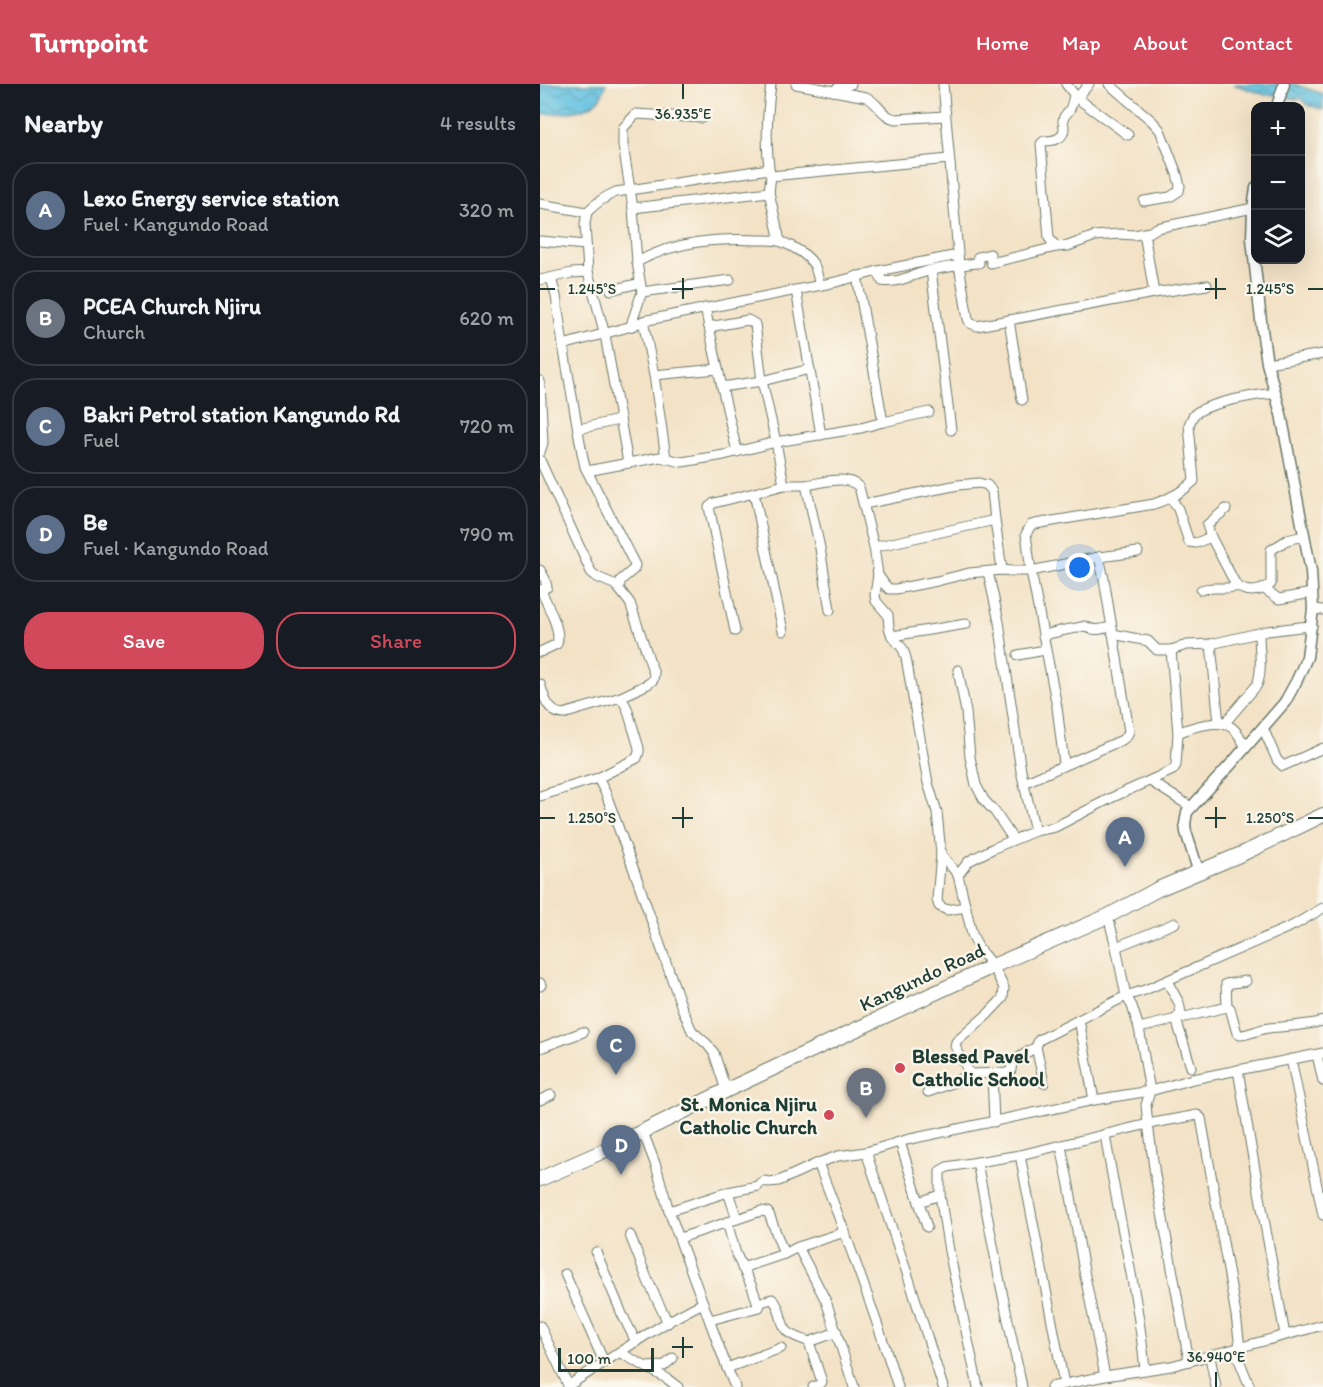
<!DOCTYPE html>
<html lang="en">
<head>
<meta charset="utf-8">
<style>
	:root { --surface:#171b24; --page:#242831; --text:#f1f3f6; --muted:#9ea1a6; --line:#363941; --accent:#d1495b }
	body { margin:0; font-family:Itim,sans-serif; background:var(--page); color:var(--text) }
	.controls { position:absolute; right:18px; top:18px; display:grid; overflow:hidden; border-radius:12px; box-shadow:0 6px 24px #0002 }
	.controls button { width:54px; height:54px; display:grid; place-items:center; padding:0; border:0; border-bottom:2px solid var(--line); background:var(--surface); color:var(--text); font:30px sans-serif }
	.scale { position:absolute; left:18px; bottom:15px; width:96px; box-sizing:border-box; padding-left:6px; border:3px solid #1f3d34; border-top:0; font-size:16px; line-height:21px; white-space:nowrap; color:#1f3d34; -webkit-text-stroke:4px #fbf7ec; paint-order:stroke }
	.you { position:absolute; left:540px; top:484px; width:21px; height:21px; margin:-15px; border:4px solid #fff; border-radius:50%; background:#1a73e8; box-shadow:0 0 0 9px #1a73e833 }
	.badge { display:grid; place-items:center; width:39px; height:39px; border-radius:50%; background:var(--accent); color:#fff; font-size:20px; font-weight:700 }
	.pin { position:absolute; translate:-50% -50px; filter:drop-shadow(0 2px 3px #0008) }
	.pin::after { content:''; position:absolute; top:32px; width:21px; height:18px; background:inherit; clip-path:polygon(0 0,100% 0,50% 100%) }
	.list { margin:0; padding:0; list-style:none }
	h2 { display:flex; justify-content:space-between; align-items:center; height:78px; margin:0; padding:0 24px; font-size:26px }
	h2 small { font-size:20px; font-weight:400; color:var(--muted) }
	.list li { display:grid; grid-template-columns:39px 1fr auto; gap:18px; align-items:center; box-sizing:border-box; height:96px; margin:0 12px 12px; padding:0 12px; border:2px solid var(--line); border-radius:24px }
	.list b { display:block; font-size:22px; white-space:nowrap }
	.list p { margin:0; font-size:20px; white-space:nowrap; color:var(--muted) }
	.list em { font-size:20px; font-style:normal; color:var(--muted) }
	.actions { display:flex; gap:12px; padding:18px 24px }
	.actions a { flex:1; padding:14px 0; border:2px solid var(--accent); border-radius:24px; text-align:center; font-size:21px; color:var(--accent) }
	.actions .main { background:var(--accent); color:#fff }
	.icon { flex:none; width:33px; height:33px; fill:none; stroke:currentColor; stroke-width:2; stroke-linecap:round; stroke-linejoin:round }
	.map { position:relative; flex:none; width:783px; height:1303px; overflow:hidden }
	header { display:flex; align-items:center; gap:36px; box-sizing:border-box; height:84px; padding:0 30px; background:var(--accent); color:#fff }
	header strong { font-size:28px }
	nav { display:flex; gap:33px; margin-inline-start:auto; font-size:21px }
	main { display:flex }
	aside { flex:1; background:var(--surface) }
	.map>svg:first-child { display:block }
</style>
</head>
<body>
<header>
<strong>Turnpoint</strong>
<nav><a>Home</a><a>Map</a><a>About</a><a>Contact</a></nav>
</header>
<main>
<aside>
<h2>Nearby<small>4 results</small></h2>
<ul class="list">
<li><span class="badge" style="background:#5c6f8a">A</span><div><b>Lexo Energy service station</b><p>Fuel · Kangundo Road</p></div><em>320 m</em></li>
<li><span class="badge" style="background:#6b7280">B</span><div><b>PCEA Church Njiru</b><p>Church</p></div><em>620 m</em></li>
<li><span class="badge" style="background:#5c6f8a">C</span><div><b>Bakri Petrol station Kangundo Rd</b><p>Fuel</p></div><em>720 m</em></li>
<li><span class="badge" style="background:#5c6f8a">D</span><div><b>Be</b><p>Fuel · Kangundo Road</p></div><em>790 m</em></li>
</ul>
<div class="actions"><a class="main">Save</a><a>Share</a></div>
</aside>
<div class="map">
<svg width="783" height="1303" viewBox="0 0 783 1303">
	<defs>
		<pattern id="water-waves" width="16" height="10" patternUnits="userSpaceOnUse" patternTransform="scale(1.5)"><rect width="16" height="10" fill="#62c1e1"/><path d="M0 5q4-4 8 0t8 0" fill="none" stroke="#509eb7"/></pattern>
	</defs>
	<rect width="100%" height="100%" fill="#fbf7ec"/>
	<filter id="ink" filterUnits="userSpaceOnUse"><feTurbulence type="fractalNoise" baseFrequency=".0167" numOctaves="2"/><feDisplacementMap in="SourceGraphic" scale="12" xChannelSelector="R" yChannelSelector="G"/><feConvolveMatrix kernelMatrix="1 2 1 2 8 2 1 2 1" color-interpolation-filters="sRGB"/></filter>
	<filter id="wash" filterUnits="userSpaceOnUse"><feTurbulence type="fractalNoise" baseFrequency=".008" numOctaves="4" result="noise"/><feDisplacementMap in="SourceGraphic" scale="24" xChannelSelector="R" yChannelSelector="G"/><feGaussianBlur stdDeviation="1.35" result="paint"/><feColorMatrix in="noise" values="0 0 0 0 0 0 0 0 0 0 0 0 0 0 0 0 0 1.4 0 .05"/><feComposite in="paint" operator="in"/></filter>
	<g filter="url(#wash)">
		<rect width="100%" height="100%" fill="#f3e2c6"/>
		<g fill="url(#water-waves)" stroke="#407f8a" stroke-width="1.5">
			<path d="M0,0H66C64,6 62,13 57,17C46,29 16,30 0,30Z"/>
			<polygon points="693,0 754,0 783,10 783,26 768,21 761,15 749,14 738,11 725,11"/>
		</g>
	</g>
	<g filter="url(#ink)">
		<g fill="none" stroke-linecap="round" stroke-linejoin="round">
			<g stroke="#697767" stroke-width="11">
				<g id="minor">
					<path d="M256,0L326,13C338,18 342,33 356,35L405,32"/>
					<polyline points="403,0 419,181 428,235 430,239 437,242 614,209"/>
					<polyline points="526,0 537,14 588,51"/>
					<polyline points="569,0 612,37 620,46 637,90 640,102 639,107 630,113 604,117"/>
					<polyline points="293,7 301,2 311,0"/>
					<polyline points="537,14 549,0"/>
					<path d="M230,90C225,60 227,30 231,0"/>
					<path d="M0,120L47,128C56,119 64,113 76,108L229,85"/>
					<polyline points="93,124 229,108"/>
					<polyline points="47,128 45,140 48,188"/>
					<polyline points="604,149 614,209 667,201"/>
					<polyline points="0,157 46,161"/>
					<polyline points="240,157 229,108 231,92 409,75"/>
					<path d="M516,163L509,154L501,60L504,57C514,57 525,55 524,42C523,39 522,37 524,33C525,31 529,27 530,25C532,21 533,16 534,11"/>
					<path d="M97,178C135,157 177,154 219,156C226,156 235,155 242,158C253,162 270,172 275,183C277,188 278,195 280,201"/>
					<polyline points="391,186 411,346"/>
					<polyline points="338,187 418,171"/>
					<polyline points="11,194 16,212 23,261 42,369 45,383 95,481 94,485 81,496 79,503"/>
					<polyline points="0,196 32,189 48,188 65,251 88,379"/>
					<polyline points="71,206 100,199"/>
					<polyline points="256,206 281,351"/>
					<polyline points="102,208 190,196"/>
					<polyline points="165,224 178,285"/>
					<polyline points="469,236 482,316"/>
					<polyline points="103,237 92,242 92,238 102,208 97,178 93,124 83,61 83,44 96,30 163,34"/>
					<polyline points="169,243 208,236 215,240 222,297 236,358 244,401"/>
					<polyline points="23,261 92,242"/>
					<polyline points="727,279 783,270"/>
					<path d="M270,285L222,297L182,303L178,285L114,291L103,237L296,198L338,187L342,197C358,200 376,189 392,186C408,183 424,180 439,179L438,173L450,170L451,179L516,163L528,162L555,152L579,150L594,151L610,148L617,144L713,124"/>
					<polyline points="114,291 126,374"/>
					<polyline points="0,297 3,359 0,368"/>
					<polyline points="182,303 197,368"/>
					<polyline points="343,338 389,328"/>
					<polyline points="38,345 79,336"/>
					<path d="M0,376L51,488L57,493L76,501L90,519L114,590L113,596L108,600L81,613L23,630C8,629 4,613 0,600"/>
					<polyline points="47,387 120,373 142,378 184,371 236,358 321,344 343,338 317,192"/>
					<path d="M266,401C282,399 306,390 319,403L334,463L338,491L345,501L349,505H356L397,497L429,489L462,486L472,487H491L517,623L524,680"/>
					<path d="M631,414L638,425L649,458L656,459L671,453L696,501C707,510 720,508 731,500V466L747,456L764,452"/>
					<polyline points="324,420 418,401 439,399 447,401 452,407 455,436"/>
					<polyline points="671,453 667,441 686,425"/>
					<polyline points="334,463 455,436 462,486"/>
					<path d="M598,468L559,473L491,487L486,450L491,441L495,440L614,420C629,415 643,408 654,397L649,341C651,336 652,332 656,329C670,319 719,309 736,310"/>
					<path d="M0,486L5,495L7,503L1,506C7,521 22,546 17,560L0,568"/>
					<polyline points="448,488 459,538 481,687 495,747"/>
					<polyline points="338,491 335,511 336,517 348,531 349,544 352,552 363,565 366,574 388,699 397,728 401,770 418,791 429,777 454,764 495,747 515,743 571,714 633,686 636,681 638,649 631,566"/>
					<polyline points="724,505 739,515 772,509"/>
					<path d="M661,506C673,501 686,507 698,502"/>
					<polyline points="773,525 783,526"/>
					<polyline points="195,547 169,423 174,419 214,409"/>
					<polyline points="243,547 214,409 244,401 266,401 280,464 290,526"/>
					<polyline points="573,550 608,557 617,566 631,566 647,561 671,560 727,547 760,543 772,542"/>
					<polyline points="352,552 426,540"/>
					<path d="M503,552C517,546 531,546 545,542C553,548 562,545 571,543"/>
					<polyline points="671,560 679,639"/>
					<polyline points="478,571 505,566"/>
					<polyline points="418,586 426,628 430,673 436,701 444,716 455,728 473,755"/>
					<polyline points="81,613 87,624 99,664 99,668 97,674 58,694 66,710 95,789 142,924 152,947 167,960 174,969 184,1000 187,1006"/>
					<path d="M684,640L717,601C723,586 719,566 719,550"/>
					<polyline points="723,644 737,676 743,682 783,664"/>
					<path d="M638,649C651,643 678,635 691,643C697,646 702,657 706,663"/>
					<polyline points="610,697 651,723"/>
					<polyline points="484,699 582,656 587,652 589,647 564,495 559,473"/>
					<polyline points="0,712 58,694"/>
					<polyline points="401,770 397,816 399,822 407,826 426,823"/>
					<polyline points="418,791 432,850 439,865 453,882 464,904 463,914 448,930 416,958 415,962 430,990"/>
					<polyline points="568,832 576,863 586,912 592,922 599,944 610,1007 606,1021 608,1040 615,1091 649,1277"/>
					<polyline points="576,863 635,839"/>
					<polyline points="627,897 639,919 641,929 636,935 651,983"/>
					<polyline points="0,899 1,901 0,902"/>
					<polyline points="687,923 686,900 706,897"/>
					<polyline points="539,936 554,1016"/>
					<path d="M599,944L687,923L690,924L697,949L700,951C710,951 718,945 729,944C747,942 765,942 783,937"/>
					<polyline points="496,963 504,999"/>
					<polyline points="0,964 43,948"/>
					<polyline points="777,971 783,997"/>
					<polyline points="751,975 783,1131"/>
					<polyline points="698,986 711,1063 745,1251"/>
					<polyline points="452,990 454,1038"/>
					<polyline points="388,1008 412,999 430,990 467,989 471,986 472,978 496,963 499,956 586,912 605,906 754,841 783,824"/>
					<polyline points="0,1016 11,1011"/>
					<polyline points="103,1048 116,1082 129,1127 187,1284 195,1303"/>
					<path d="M565,1050C577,1128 598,1207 605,1286"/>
					<polyline points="360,1058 379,1118 400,1111"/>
					<polyline points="521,1062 529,1101 544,1187 565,1292"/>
					<polyline points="326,1068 370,1198 403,1303"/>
					<polyline points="480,1071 524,1300"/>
					<polyline points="437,1078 461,1203 482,1303"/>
					<path d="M278,1079C307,1153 334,1227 358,1303"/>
					<polyline points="188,1108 197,1135"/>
					<polyline points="379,1118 387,1143"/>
					<polyline points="129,1127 188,1108 218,1102 220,1099 225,1097 228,1098 239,1097 278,1079 298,1072 326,1068 366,1056 554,1016 610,1007 653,995 783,969"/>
					<polyline points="187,1138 196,1170 212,1203 219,1223"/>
					<polyline points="90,1151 108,1197 128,1239"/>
					<polyline points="140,1154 221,1127 227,1128 229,1130 244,1170 258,1163 305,1148"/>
					<polyline points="258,1163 286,1217 314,1303"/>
					<polyline points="56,1168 82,1230 96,1258"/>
					<polyline points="202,1184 244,1170"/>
					<polyline points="25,1190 64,1278"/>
					<path d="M170,1236L219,1223L221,1218L232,1215C242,1223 239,1238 247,1247C251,1252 263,1255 269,1258L297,1248"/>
					<polyline points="0,1242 29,1303"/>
					<polyline points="269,1258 282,1298 279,1301 273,1303"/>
					<polyline points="695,1266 710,1303"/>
					<polyline points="79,1268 126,1294 138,1303"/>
					<polyline points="670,1273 676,1303"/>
					<polyline points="106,1283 124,1282 133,1274"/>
					<polyline points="187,1284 241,1264"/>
					<path d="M28,1302C73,1273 116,1242 163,1219"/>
					<polyline points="438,1303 409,1167 400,1111 400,1087 407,1083 480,1071 608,1040 652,1032 657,1031 661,1034 696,1231 700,1264"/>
					<polyline points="511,1303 565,1292 631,1282 783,1241"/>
				</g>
			</g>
			<g stroke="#697767" stroke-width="13">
				<g id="major">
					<polyline points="737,22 744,0"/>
					<polyline points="659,789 646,748 645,740 647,728 692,679 745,618 757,596 767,573 773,525 771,487 741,330 727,279 722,246 712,155 713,124 716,104"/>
				</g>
			</g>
			<g stroke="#697767" stroke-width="16">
				<polyline id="highway" points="0,1095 59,1069 187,1006 332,938 453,882 568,832 618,805 704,769 783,731"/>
			</g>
			<use href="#minor" stroke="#fff" stroke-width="9"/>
			<use href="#major" stroke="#fff" stroke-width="10"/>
			<use href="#highway" stroke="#fff" stroke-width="14"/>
		</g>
	</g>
	<path fill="none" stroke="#1f3d34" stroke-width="2" d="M143,0V15M143,194V215M676,194V215M0,205H15M132,205H153M665,205H686M768,205H783M143,723V744M676,723V744M0,734H15M132,734H153M665,734H686M768,734H783M143,1253V1274M132,1263H153M676,1288V1303"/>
	<g fill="#d1495b" stroke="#fbf7ec" stroke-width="2">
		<circle cx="360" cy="984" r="6"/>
		<circle cx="289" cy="1031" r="6"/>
	</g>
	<g text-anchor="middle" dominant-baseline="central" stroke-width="4.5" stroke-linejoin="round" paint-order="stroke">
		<g font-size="20" fill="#1f3d34" stroke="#fbf7ec">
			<text transform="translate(382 893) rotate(-25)">Kangundo Road</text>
		</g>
		<g font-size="20" font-weight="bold" fill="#1f3d34" stroke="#fbf7ec" text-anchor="start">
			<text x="372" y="972">Blessed Pavel<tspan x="372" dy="23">Catholic School</tspan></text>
			<text x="277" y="1020" text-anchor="end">St. Monica Njiru<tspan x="277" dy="23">Catholic Church</tspan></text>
		</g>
	</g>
	<g font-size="15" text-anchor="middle" fill="#1f3d34" stroke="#fbf7ec" stroke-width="4.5" stroke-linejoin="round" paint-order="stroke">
		<text x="143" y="35">36.935°E</text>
		<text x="52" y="210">1.245°S</text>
		<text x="730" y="210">1.245°S</text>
		<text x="52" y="739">1.250°S</text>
		<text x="730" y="739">1.250°S</text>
		<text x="676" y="1278">36.940°E</text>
	</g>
</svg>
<div class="controls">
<button>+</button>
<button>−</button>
<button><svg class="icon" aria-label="layers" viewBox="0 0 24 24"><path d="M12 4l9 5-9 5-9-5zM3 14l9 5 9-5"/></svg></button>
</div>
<div class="scale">100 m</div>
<div class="you"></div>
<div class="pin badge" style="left:585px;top:783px;background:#5c6f8a">A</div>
<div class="pin badge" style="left:326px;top:1034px;background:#6b7280">B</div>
<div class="pin badge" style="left:76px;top:991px;background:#5c6f8a">C</div>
<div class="pin badge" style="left:81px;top:1091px;background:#5c6f8a">D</div>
</div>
</main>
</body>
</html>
